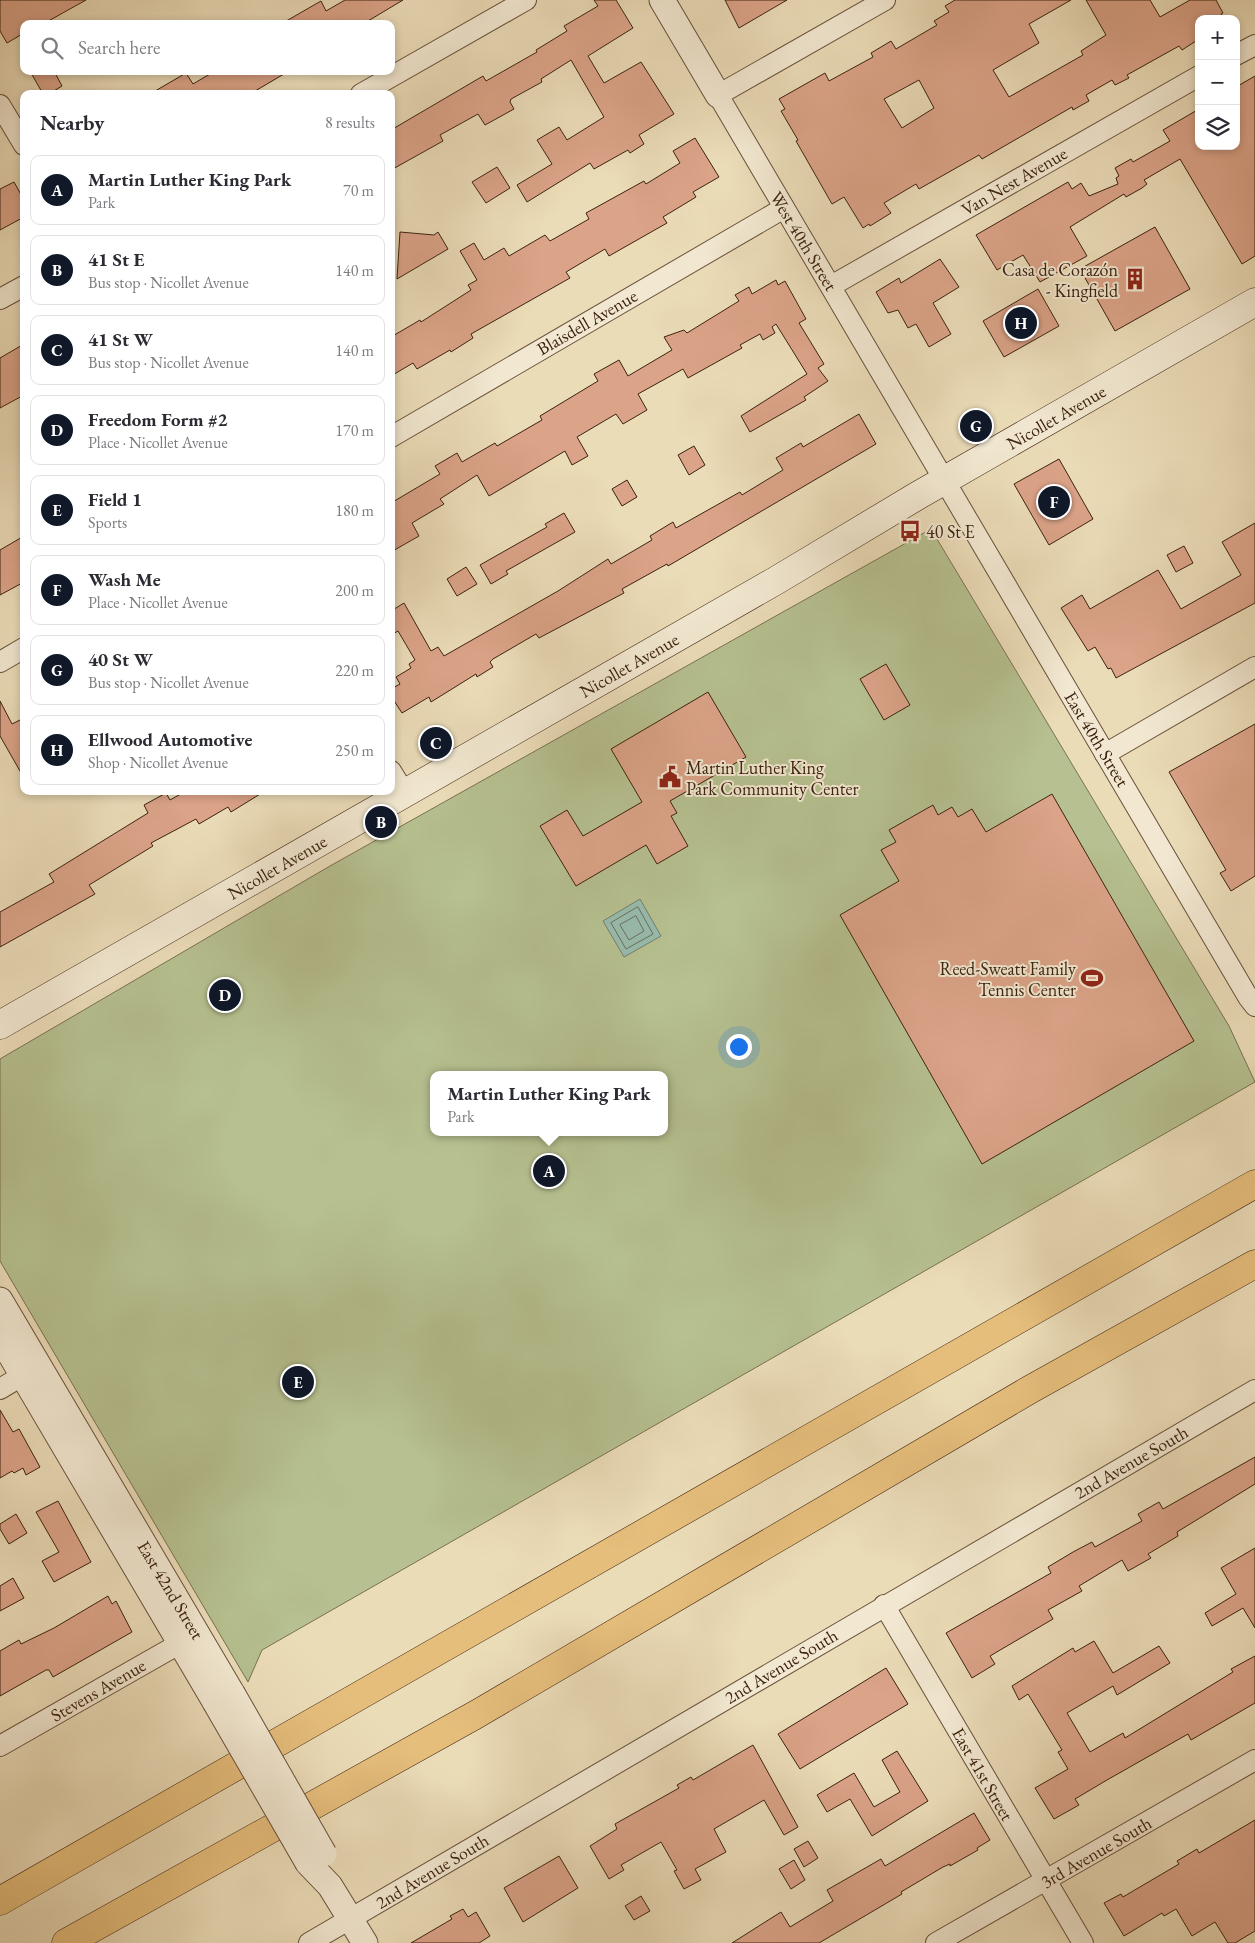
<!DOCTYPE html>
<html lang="en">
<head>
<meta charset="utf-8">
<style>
	:root { --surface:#fff; --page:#f2f2f3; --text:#2b2b33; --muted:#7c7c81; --line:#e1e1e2; --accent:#111827 }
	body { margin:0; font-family:"EB Garamond",serif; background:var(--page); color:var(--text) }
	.controls { position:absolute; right:15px; top:15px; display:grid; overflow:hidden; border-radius:10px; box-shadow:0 2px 8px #0003 }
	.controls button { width:45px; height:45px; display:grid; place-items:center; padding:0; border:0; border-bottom:1px solid var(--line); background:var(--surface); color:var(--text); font:25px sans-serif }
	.you { position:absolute; left:738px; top:1046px; width:18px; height:18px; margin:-12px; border:4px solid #fff; border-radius:50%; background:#1a73e8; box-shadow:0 0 0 8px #1a73e833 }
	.badge { display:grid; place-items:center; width:32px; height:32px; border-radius:50%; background:var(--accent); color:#fff; font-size:16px; font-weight:700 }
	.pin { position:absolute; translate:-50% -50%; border:2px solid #fff; box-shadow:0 1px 5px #0006 }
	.popup { position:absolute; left:430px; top:1071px; width:238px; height:65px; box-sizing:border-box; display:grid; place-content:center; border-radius:10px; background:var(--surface); filter:drop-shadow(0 1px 4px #0005); font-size:16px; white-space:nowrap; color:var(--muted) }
	.popup b { font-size:19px; color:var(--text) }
	.popup::after { content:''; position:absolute; left:50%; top:100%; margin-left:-10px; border:10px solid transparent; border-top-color:var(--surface) }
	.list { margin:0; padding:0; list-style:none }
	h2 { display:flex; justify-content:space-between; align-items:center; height:65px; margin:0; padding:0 20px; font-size:21px }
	h2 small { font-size:16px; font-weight:400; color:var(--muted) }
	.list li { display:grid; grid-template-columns:32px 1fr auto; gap:15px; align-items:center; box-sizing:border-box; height:70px; margin:0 10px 10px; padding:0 10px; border:1px solid var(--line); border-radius:10px }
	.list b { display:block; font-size:19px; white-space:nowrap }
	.list p { margin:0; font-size:16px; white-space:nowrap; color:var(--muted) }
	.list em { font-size:16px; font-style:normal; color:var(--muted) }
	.icon { flex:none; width:28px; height:28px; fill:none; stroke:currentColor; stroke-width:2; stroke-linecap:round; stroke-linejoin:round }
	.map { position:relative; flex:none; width:1255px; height:1943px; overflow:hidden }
	.search { position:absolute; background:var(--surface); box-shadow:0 2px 8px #0003; left:20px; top:20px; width:375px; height:55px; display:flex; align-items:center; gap:12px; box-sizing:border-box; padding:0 18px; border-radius:10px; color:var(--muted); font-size:19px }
	.panel { position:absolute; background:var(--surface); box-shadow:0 2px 8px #0003; left:20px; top:90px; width:375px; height:705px; border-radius:10px }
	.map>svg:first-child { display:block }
</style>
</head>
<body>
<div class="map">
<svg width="1255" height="1943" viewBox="0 0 1255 1943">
	<rect width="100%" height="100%" fill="#ebdcb8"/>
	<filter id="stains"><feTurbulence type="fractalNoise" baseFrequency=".004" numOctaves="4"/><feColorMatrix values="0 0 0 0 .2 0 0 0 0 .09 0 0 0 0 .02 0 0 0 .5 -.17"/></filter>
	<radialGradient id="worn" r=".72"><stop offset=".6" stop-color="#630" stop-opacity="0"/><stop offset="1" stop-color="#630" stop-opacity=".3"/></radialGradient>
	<path fill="#b6c090" stroke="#797150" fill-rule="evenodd" d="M931,529L1229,1026L1255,1082L262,1650L248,1682L0,1261V1059L330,866ZM434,1075H664V1132H434Z"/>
	<polygon fill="#98bcad" stroke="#737e6e" points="640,899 661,936 624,957 603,921"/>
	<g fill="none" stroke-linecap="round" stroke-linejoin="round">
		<g stroke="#6a6f5e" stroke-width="1">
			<polygon points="638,907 653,934 626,949 611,923"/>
			<polygon points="636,916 644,931 629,940 620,925"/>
		</g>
	</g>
	<g fill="#dba388" stroke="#3c2210" fill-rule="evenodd">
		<polygon points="0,0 86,0 43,24 24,24 24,33 7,43 0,31"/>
		<polygon points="345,0 403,0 363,24 281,24 321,1 326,11"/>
		<polygon points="594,0 616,0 633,28 588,56 604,83 641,62 674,114 639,135 644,144 630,153 628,150 594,169 590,163 527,202 517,185 552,164 537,140 559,127 567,140 604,117 571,60 541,79 542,82 511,99 510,102 514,109 485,125 478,114 440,135 443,141 391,170 391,130 483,76 486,81 537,52 536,50 567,31 564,26 598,6"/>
		<polygon points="725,0 787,0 739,28"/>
		<path d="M955,0H1071L1029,24L1039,43L993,70L1009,97L1083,55L1081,51L1106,35L1086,0H1150L1160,17L1190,0H1216L1223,13L1221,14L1224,19H1199V39L1182,50L1179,46L1161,56L1127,75L1129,78L1115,85L1112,80L1086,95L1089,101L1073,110L1072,107L982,159L979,155L919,189L916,184L884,203L891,213L870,226L869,224L863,228L844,197L832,204L796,141L798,140L781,111L785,109L779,99L825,73L829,81L873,57L871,53L891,41L896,49L937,25L934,21L949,12L945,6ZM919,80L934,108L902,128L884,99Z"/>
		<polygon points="30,71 54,71 62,86 49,94 43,94"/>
		<polygon points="215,71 289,71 250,94 150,94 186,73 193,84"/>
		<polygon points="1255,76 1255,256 1242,264 1180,159 1144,180 1147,184 1142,188 1126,197 1124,194 1070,227 1087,256 1040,282 1023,255 997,270 976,235 1068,182 1072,189 1081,183 1089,196 1118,184 1116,178 1119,176 1115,168 1131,159 1133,162 1170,141 1163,130 1199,109 1199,146 1236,146 1236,87"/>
		<polygon points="695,138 719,177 693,192 696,197 663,217 667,223 609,256 605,249 566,272 570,278 471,334 473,338 451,352 450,350 417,369 413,363 391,376 391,337 420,320 421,322 471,290 468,285 477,280 460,251 474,243 484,260 504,248 509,256 545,235 550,241 589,219 586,213 644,181 646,184 680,163 673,151"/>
		<polygon points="497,167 510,188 486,203 472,182"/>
		<polygon points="14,182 24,200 24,217 0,230 0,189"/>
		<polygon points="1155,227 1190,289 1115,331 1080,269"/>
		<polygon points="400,232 434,235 438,232 448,249 397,279"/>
		<polygon points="940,259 959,287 933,303 951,334 929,347 916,324 908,328 898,310 888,313 876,292 899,278 901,283"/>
		<polygon points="776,280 778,285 785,281 806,319 799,323 824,364 818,368 828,381 804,397 806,400 750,432 741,416 807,374 776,324 772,327 775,333 763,340 760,334 740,345 742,348 688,378 683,369 638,394 647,410 623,424 616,414 577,437 588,456 572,465 565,451 489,496 477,475 440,499 444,504 412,523 419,536 391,552 391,503 440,474 435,466 457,453 462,462 495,443 497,446 542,420 540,416 598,381 594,374 619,360 628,376 672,350 664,337 684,330 687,333 739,301 735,295 749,287 752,294"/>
		<polygon points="1038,289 1059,326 1004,357 983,321"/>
		<polygon points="24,344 24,395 0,408 0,358"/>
		<polygon points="859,414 876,444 668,566 667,564 622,589 624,593 539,638 536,634 493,659 490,662 493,667 477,677 476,674 431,702 429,697 402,713 391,696 391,689 400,684 396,677 411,668 409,664 415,660 398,631 391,635 391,611 404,603 431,651 438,647 444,656 558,591 608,559 611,564 652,540 650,536 673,522 676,528 740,492 742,495 783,470 776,458 801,443 803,447"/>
		<polygon points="694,446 705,465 689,475 678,455"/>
		<polygon points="1059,459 1093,519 1049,545 1014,484"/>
		<polygon points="627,480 637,497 622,506 612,489"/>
		<polygon points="564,513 575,532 506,571 508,574 491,584 480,565 547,527 545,524"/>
		<polygon points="1255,523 1255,603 1116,678 1111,668 1108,669 1095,647 1088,651 1061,608 1082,595 1090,609 1158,570 1181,609 1241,575 1222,542"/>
		<polygon points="24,536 24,582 0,595 0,550"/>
		<polygon points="1184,546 1193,563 1176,572 1167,555"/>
		<polygon points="466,567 477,584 457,596 447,579"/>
		<polygon points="886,664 910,705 884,720 860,679"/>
		<polygon points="708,692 746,757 670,801 677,813 671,816 688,846 657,864 646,845 576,886 540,826 567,810 583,836 642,802 611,749"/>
		<polygon points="0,701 12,724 24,718 24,778 0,736"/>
		<polygon points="1255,724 1255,876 1231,891 1220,873 1226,870 1169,772"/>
		<polygon points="186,791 265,791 231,812 228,807 199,824 196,819 151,843 153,846 89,885 95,894 0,947 0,912 54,882 49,874 148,813 144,805 166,793 170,800"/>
		<polygon points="1052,794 1194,1041 982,1164 840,915 899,881 881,850 896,842 889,830 933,805 938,815 952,807 958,817 972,809 986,832"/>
		<polygon points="0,1410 13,1432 19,1429 40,1467 26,1475 23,1468 14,1473 12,1471 0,1478"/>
		<polygon points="1255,1457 1255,1484 1177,1532 1178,1536 1148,1554 1151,1558 1128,1571 1122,1560 1079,1586 1082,1591 1048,1610 1053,1619 990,1656 995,1664 972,1678 946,1633 1051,1573 1048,1567 1073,1552 1092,1542 1095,1547 1142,1521 1138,1514 1159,1502 1163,1509"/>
		<polygon points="58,1501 91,1562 54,1582 42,1561 59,1552 36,1512"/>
		<polygon points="16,1514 27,1533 9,1544 0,1529 0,1524"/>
		<polygon points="1255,1548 1255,1628 1243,1608 1212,1626 1205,1613 1236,1594 1221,1568"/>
		<polygon points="13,1578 24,1598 0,1611 0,1586"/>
		<polygon points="108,1596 112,1604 116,1601 132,1632 53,1677 49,1670 46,1670 0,1696 0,1651 19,1640 21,1644 54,1628"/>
		<polygon points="1094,1641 1113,1673 1159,1646 1170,1663 1117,1695 1113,1686 1067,1713 1090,1752 1123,1733 1125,1738 1233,1672 1231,1669 1255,1656 1255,1703 1191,1740 1188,1734 1107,1780 1075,1799 1079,1805 1054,1819 1035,1788 1068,1769 1058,1752 1062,1750 1028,1694 1019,1700 1012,1686 1073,1648 1075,1652"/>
		<polygon points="886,1668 908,1704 800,1769 778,1734"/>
		<polygon points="753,1745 798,1827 784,1835 764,1800 714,1829 726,1852 695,1869 701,1880 684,1889 674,1871 677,1870 661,1842 621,1865 624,1870 609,1879 590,1846 617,1829 615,1824 679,1788 677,1785 691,1777 693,1780"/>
		<polygon points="897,1751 928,1801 872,1836 850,1799 827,1812 817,1795 854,1773 874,1807 900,1792 882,1760"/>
		<polygon points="974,1813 990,1840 977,1848 978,1850 950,1866 950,1864 943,1867 901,1892 902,1894 819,1943 732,1943 781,1912 790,1927 833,1901 827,1890 881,1859 885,1866"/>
		<polygon points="1255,1820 1255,1931 1235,1943 1228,1943 1215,1922 1192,1936 1176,1909 1164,1916 1162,1913 1124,1936 1104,1903 1121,1894 1123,1897 1128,1894 1179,1864 1177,1861 1197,1849 1199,1853"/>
		<polygon points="808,1841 818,1858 804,1867 794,1849"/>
		<polygon points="559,1856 578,1888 523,1922 504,1888"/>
		<polygon points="794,1860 805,1880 791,1889 779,1869"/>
		<polygon points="641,1896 650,1911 634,1920 625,1906"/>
		<polygon points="463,1909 468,1917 476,1912 490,1936 479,1943 411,1943 452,1919 450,1916"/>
	</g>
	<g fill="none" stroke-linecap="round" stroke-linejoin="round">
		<g stroke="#68503a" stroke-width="22">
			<g id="minor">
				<polyline points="885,0 718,95 1248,997 1255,1006"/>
				<polyline points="1236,55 1255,45"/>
				<polyline points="361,94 526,0"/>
				<polyline points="0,105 24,145"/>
				<polyline points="831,286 1199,76"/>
				<polyline points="0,299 24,286"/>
				<polyline points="391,437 784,208"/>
				<polyline points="0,662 24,648"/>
				<polyline points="1105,754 1255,667"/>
				<polyline points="391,771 405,794"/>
				<polyline points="0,1389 35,1368"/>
				<polyline points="884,1605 1083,1943"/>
				<polyline points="0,1746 193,1636"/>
				<polyline points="309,1943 1255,1390"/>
				<polyline points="936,1943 1255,1760"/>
			</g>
		</g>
		<g stroke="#68503a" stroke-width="27">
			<g id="tertiary">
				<polyline points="662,0 718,95"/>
				<polyline points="0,1300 232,1693"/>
				<polyline points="0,1337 215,1702"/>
				<polyline points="308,1863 330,1886 365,1943"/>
			</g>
		</g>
		<g stroke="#3c2210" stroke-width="29">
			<polyline id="secondary" points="0,1025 777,580 917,496 1255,302"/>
		</g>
		<g stroke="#3c2210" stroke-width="29">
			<g id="motorway">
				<polyline points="0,1901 1255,1184"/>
				<polyline points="66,1943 477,1714 1031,1389 1255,1264"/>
			</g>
		</g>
		<use href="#minor" stroke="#f2e8d1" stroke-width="20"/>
		<use href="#tertiary" stroke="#f2e8d1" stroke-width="25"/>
		<use href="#secondary" stroke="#f2e8d1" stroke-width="28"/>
		<use href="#motorway" stroke="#e6be7c" stroke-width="28"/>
		<g stroke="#68503a" stroke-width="27" stroke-linecap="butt">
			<g id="tertiary-bridge">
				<polyline points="232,1693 324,1854"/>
				<polyline points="215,1702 308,1863"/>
			</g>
		</g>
		<use href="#tertiary-bridge" stroke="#f2e8d1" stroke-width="25"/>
	</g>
	<defs>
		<g id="building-bare" transform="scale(1.725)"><path d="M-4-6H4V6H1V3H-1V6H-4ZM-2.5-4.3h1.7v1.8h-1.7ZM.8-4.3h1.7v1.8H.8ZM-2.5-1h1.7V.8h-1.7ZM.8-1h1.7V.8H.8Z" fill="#8f2418" stroke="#f2e8d1" stroke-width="2.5" paint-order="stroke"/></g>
		<g id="bus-bare" transform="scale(1.725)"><path d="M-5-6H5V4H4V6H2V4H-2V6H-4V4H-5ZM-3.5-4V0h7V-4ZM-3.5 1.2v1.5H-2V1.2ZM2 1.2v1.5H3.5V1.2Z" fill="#8f2418" stroke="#f2e8d1" stroke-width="2.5" paint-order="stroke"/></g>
		<g id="civic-bare" transform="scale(1.725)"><path d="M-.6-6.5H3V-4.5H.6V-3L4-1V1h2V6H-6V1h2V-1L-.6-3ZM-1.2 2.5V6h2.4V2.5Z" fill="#8f2418" stroke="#f2e8d1" stroke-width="2.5" paint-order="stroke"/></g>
		<g id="stadium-bare" transform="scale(1.725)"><path d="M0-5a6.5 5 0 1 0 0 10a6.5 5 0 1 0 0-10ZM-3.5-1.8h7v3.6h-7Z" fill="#8f2418" stroke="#f2e8d1" stroke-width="2.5" paint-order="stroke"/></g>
	</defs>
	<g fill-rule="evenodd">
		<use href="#building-bare" x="1135" y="279"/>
		<use href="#bus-bare" x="910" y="531"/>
		<use href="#civic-bare" x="670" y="777"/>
		<use href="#stadium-bare" x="1092" y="978"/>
	</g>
	<g text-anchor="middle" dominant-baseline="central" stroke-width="4" stroke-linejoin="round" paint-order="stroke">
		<g font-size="18" fill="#3c2210" stroke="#f2e8d1">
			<text transform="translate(1014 181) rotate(-30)">Van Nest Avenue</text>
			<text transform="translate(804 241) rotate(59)">West 40th Street</text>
			<text transform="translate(587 322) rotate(-30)">Blaisdell Avenue</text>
			<text transform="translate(1056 417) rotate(-30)">Nicollet Avenue</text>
			<text transform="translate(629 665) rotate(-30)">Nicollet Avenue</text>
			<text transform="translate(1097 739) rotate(59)">East 40th Street</text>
			<text transform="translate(277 867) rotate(-30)">Nicollet Avenue</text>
			<text transform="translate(1131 1462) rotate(-30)">2nd Avenue South</text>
			<text transform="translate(171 1590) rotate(59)">East 42nd Street</text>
			<text transform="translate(781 1666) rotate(-31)">2nd Avenue South</text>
			<text transform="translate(98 1690) rotate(-30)">Stevens Avenue</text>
			<text transform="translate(983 1774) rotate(60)">East 41st Street</text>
			<text transform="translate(1096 1852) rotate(-30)">3rd Avenue South</text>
			<text transform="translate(432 1871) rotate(-31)">2nd Avenue South</text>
		</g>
		<g font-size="18" fill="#3c2210" stroke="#f2e8d1" text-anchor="end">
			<text x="1118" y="269">Casa de Corazón<tspan x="1118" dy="21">- Kingfield</tspan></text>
			<text x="926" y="531" text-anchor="start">40 St E</text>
			<text x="686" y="767" text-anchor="start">Martin Luther King<tspan x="686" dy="21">Park Community Center</tspan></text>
			<text x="1076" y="968">Reed-Sweatt Family<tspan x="1076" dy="21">Tennis Center</tspan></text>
		</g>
	</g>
	<rect width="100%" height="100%" filter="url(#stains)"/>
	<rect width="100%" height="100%" fill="url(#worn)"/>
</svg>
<div class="controls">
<button>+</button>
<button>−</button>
<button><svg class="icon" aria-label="layers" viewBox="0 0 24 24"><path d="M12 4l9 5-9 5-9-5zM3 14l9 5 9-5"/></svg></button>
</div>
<div class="you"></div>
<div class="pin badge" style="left:549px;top:1171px">A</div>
<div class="popup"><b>Martin Luther King Park</b>Park</div>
<div class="pin badge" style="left:381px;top:822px">B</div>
<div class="pin badge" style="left:436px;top:743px">C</div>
<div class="pin badge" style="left:225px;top:995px">D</div>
<div class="pin badge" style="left:298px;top:1382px">E</div>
<div class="pin badge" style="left:1054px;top:502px">F</div>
<div class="pin badge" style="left:976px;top:426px">G</div>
<div class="pin badge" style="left:1021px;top:323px">H</div>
<div class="search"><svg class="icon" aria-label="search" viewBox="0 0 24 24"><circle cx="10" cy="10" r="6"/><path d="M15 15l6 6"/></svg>Search here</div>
<section class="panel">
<h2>Nearby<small>8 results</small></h2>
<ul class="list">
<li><span class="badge">A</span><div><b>Martin Luther King Park</b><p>Park</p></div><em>70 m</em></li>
<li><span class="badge">B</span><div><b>41 St E</b><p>Bus stop · Nicollet Avenue</p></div><em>140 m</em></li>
<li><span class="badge">C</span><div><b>41 St W</b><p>Bus stop · Nicollet Avenue</p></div><em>140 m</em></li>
<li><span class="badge">D</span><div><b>Freedom Form #2</b><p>Place · Nicollet Avenue</p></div><em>170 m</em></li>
<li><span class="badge">E</span><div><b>Field 1</b><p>Sports</p></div><em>180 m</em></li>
<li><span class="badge">F</span><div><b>Wash Me</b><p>Place · Nicollet Avenue</p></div><em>200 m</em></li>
<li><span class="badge">G</span><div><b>40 St W</b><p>Bus stop · Nicollet Avenue</p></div><em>220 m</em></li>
<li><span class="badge">H</span><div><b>Ellwood Automotive</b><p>Shop · Nicollet Avenue</p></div><em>250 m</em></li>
</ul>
</section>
</div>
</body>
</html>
